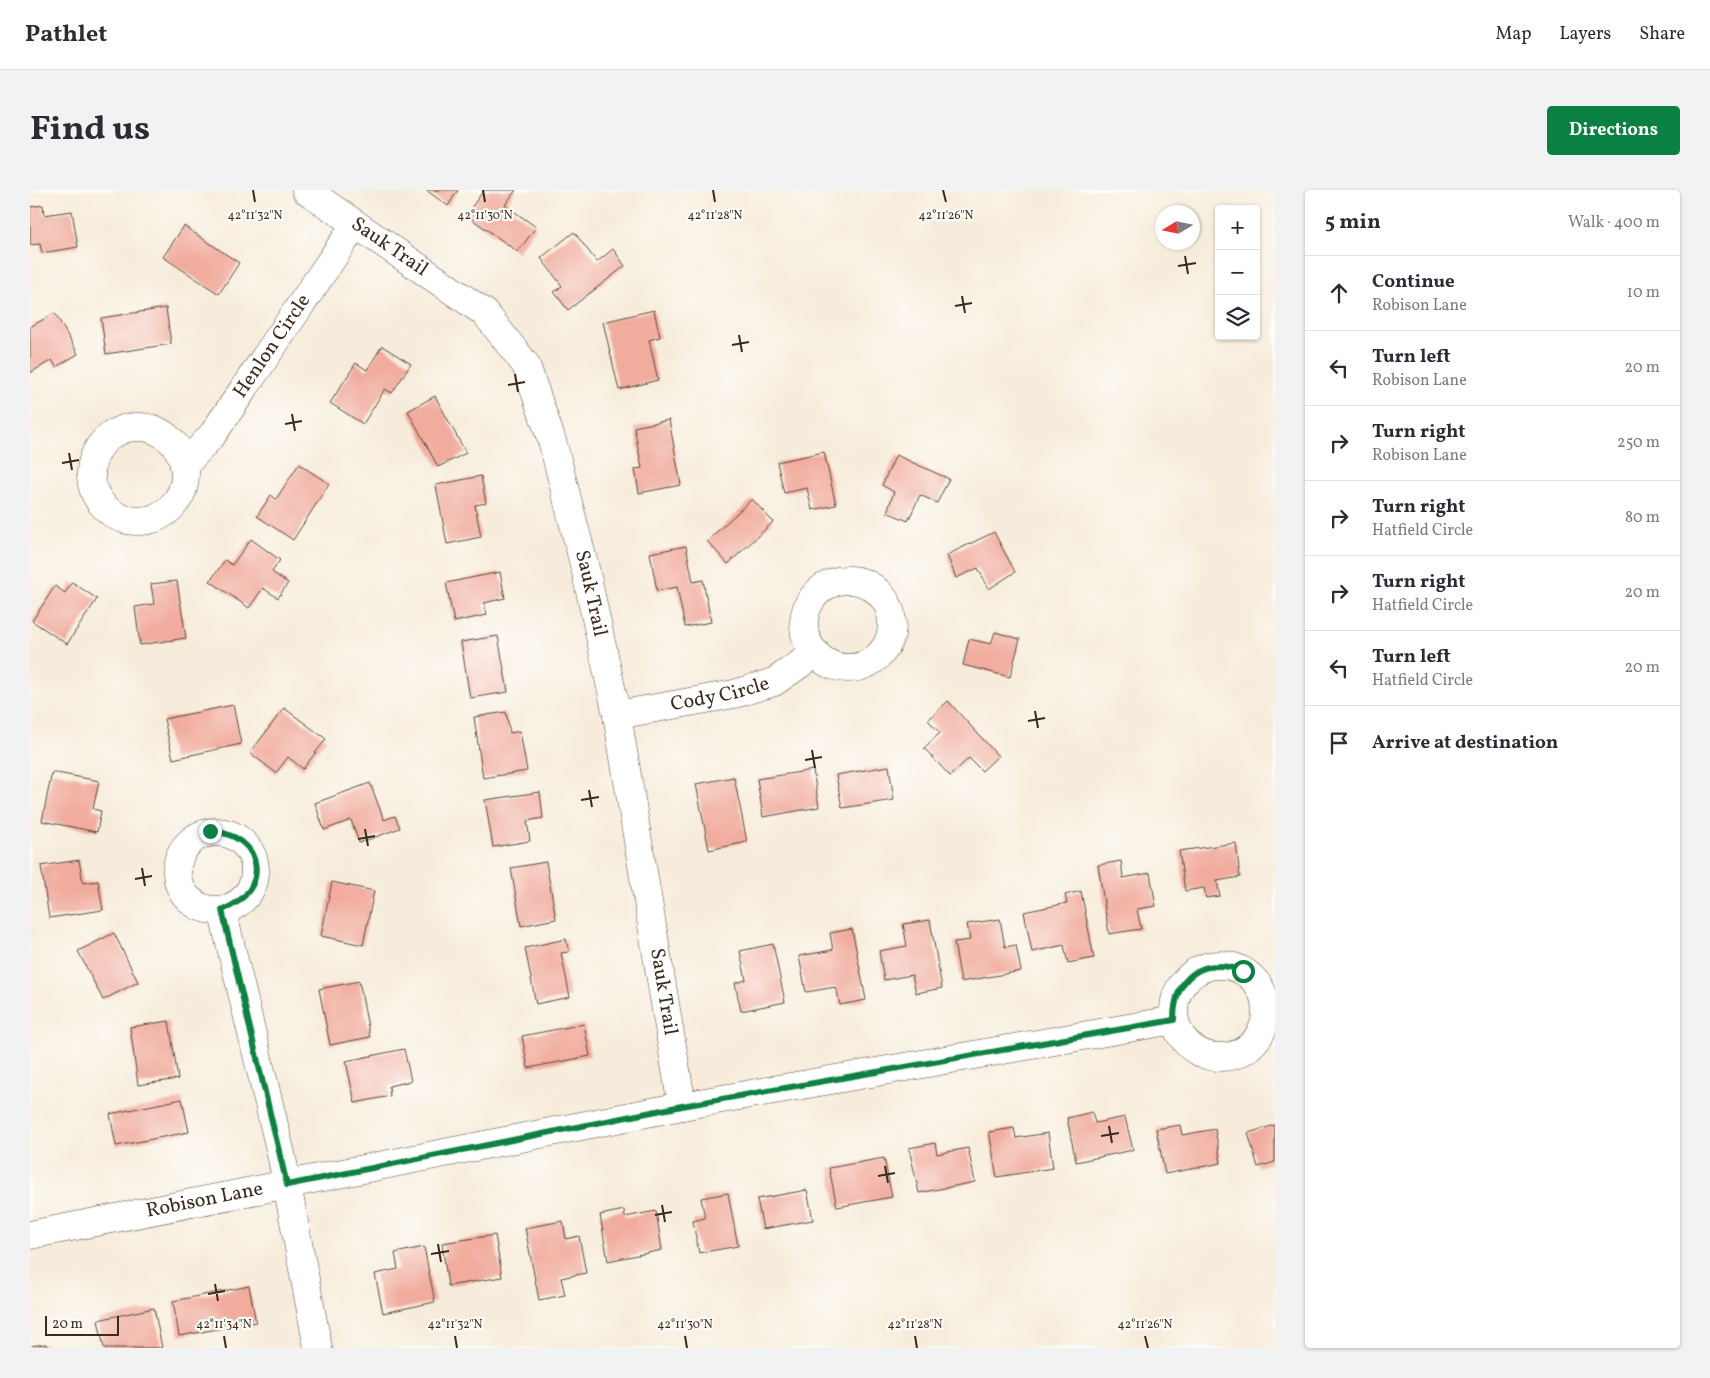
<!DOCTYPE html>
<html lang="en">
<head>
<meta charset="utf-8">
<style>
	:root { --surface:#fff; --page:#f2f2f3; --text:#2b2b33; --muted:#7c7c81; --line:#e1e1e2; --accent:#0b8043 }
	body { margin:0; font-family:Vollkorn,serif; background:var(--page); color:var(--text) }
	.controls { position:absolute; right:15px; top:15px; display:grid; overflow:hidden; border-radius:5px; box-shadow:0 1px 4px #0004 }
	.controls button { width:45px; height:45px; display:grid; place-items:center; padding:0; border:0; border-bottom:1px solid var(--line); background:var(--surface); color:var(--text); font:25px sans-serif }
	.compass { position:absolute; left:1125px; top:15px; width:45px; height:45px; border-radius:50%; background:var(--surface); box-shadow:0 1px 4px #0004; rotate:260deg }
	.scale { position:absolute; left:15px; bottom:12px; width:74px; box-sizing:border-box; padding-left:5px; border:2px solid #3b2a1e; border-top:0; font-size:14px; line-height:18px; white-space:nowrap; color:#3b2a1e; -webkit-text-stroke:4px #fdfcf7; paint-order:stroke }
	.stop { position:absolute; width:15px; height:15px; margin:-11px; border:4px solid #0b8043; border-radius:50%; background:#fff }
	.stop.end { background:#0b8043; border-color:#fff; box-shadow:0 1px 5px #0008 }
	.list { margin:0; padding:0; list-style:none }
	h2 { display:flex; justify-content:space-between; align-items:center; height:65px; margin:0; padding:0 20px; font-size:21px }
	h2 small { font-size:16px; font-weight:400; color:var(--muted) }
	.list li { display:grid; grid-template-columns:32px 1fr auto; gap:15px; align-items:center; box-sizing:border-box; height:75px; padding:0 20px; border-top:1px solid var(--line) }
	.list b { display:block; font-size:19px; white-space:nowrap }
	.list p { margin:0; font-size:16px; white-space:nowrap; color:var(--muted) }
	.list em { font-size:16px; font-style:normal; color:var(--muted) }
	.icon { flex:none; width:28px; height:28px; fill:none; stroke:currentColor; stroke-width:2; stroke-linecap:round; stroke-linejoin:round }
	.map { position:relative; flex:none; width:1245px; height:1158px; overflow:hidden; border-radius:5px }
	header { display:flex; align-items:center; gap:30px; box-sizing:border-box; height:70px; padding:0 25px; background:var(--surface); border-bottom:1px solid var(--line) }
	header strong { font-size:24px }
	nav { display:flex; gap:28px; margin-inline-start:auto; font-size:18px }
	.intro { display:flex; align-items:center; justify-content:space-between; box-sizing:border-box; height:120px; padding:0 30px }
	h1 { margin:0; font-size:35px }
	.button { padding:12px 22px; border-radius:5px; background:var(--accent); color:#fff; font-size:18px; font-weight:700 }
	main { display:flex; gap:30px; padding:0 30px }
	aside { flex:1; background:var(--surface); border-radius:5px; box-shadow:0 1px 4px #0004 }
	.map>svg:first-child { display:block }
</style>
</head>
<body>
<header>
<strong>Pathlet</strong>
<nav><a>Map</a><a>Layers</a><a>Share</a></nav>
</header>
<div class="intro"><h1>Find us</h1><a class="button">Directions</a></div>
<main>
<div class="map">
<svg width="1245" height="1158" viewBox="0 0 1245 1158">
	<rect width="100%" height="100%" fill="#fdfcf7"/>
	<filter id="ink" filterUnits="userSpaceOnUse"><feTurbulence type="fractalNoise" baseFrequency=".02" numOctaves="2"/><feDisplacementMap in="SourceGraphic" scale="10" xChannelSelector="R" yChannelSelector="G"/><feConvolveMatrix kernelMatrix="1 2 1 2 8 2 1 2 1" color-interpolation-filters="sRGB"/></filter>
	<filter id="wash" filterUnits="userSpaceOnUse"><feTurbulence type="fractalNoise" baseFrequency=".0096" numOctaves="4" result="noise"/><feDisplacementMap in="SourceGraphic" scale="20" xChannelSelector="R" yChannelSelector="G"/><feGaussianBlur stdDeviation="1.12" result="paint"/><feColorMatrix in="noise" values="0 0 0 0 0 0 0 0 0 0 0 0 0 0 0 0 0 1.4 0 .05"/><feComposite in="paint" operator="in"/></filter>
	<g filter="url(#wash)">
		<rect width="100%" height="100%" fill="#f7ecdb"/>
		<g id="blocks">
			<g fill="#f1ac9e">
				<polygon points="396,0 428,0 418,16"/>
				<polygon points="454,0 486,0 475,15 506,37 488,62 436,25"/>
				<polygon points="13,15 14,25 42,21 48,57 12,63 10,54 0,55 0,17"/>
				<polygon points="154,36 209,73 189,104 133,67"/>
				<polygon points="544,42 567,72 583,59 595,76 538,120 524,102 532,96 511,68"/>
				<polygon points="136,118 141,154 76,164 71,128"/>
				<polygon points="624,120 630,147 619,150 628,190 589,200 573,132"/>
				<polygon points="25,123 48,164 26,177 22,170 0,183 0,137"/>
				<polygon points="352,156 381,174 362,203 355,199 333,234 300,213 326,173 337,180"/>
				<polygon points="405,206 436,263 408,277 378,221"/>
				<polygon points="639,230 651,295 609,303 605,279 612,278 604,237"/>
				<polygon points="794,262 806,315 782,320 777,298 754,303 747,272"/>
				<polygon points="866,265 919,289 907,313 890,305 878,331 857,322 864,302 852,295"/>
				<polygon points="269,274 299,294 263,350 227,326 241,305 246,309"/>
				<polygon points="451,286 456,313 445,315 451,347 417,354 406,295"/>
				<polygon points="722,309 743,332 698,374 677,351"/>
				<polygon points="964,342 985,382 959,399 948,378 926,388 917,365"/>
				<polygon points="221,349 250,370 242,382 258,393 248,408 233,398 219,418 180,391 195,370 202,375"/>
				<polygon points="656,356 663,392 673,390 681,432 655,437 647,397 627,401 620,363"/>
				<polygon points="470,382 475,408 454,413 457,425 424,432 416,393"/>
				<polygon points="147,391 156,448 110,455 105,417 124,414 121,394"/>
				<polygon points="42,392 67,409 37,454 2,431 25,396 35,403"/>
				<polygon points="965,442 990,449 980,487 933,475 939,449 961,454"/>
				<polygon points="468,446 478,502 440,508 431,452"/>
				<polygon points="918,511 968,566 952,581 939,568 920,586 894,558 910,543 898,530"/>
				<polygon points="203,515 211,554 143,569 134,529"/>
				<polygon points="254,518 296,549 273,579 258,567 246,583 220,563"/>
				<polygon points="476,522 480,543 490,541 497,581 453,588 444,527"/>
				<polygon points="859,576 864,610 812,618 806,585"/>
				<polygon points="783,580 789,617 733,627 727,589"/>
				<polygon points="22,582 69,591 63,619 71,621 67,642 12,631"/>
				<polygon points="704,587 717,652 679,660 666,594"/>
				<polygon points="340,593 354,630 365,626 370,638 329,653 321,630 294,640 285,613"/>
				<polygon points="510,602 513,628 497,631 500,651 463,657 455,610"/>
				<polygon points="1206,653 1210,687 1187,691 1190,706 1176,708 1174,698 1155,701 1149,661"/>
				<polygon points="49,670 53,693 68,691 73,720 19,728 11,676"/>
				<polygon points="1091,671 1093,688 1120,683 1126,716 1107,719 1111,739 1079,744 1068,675"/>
				<polygon points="516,672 526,729 491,736 481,678"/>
				<polygon points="302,692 344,701 333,755 291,746"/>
				<polygon points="1051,701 1064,768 1038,773 1034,755 1002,762 994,722 1037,713 1035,705"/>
				<polygon points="970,729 975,757 986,755 991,781 931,792 924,752 940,750 937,734"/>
				<polygon points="900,730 912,798 886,803 882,785 854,790 849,761 877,756 873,734"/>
				<polygon points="822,739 836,810 810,815 806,797 776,802 769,766 803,760 800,743"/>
				<polygon points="84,743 108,792 73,810 48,761"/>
				<polygon points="536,749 539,762 531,763 540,807 506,814 495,758"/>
				<polygon points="743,754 755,812 711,821 705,793 716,790 710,761"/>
				<polygon points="329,791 340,847 300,855 289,799"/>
				<polygon points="139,831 148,889 108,895 100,837"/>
				<polygon points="554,834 560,866 498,878 492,846"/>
				<polygon points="374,859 381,891 359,896 360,906 325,913 316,871"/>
				<polygon points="152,909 159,942 86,956 80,924"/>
				<polygon points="1062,922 1065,933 1095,927 1103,960 1046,972 1037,928"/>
				<polygon points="1150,935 1152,945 1185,939 1191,973 1135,984 1126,939"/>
				<polygon points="1245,935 1245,972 1228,977 1218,943"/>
				<polygon points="984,938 986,948 1018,943 1023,978 967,987 959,942"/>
				<polygon points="905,953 907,964 938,958 945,992 889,1003 879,958"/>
				<polygon points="854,968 862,1007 807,1017 799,978"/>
				<polygon points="777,1000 783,1030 733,1039 727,1009"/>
				<polygon points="698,1003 708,1056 669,1063 663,1031 675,1028 671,1008"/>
				<polygon points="594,1020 595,1027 626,1021 632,1060 578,1071 570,1025"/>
				<polygon points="533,1031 536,1049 549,1046 556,1083 531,1088 535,1105 509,1110 495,1038"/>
				<polygon points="465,1045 472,1087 418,1096 412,1053"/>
				<polygon points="394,1057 405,1112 353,1123 345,1084 368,1079 365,1063"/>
				<polygon points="219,1096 226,1132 149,1146 143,1111"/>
				<polygon points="124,1118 132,1158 74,1158 68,1130"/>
				<polygon points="16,1154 17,1158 0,1158 0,1156"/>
			</g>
		</g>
	</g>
	<g filter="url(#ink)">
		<use href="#blocks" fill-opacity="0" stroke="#57473a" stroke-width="1"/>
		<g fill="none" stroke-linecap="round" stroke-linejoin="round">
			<g stroke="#57473a" stroke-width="29">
				<g id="minor">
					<path id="s1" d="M276,0L455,123L496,175L523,254L555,378L587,525L652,916"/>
					<circle cx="108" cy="284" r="47"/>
					<path id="s2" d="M154,276L183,244L325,35"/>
					<circle cx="818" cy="434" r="44"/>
					<path id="s3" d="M587,525L704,504L744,492L786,463"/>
					<circle cx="186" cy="681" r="39"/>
					<polyline points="192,720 252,968 288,1158"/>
					<circle cx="1190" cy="821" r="46"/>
					<path id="s4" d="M0,1045L652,916L1144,830"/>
				</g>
			</g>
			<use href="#minor" stroke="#fff" stroke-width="28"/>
		</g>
	</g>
	<g fill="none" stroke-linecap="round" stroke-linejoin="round" filter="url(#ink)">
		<path stroke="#0b8043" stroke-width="6" d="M180,641C234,644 243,701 192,720L257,995L652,916L1144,830C1144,787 1172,766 1213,781"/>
	</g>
	<path fill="none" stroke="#3b2a1e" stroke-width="2" d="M223,0L225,12M453,0L455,12M683,0L685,12M913,0L916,12M1155,66L1158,84M1148,76L1166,73M932,106L935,123M925,116L942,113M709,145L712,162M702,155L719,152M485,184L488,202M478,195L495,192M262,224L265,241M255,234L272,231M39,263L42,280M32,273L49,270M1005,521L1008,538M998,531L1015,528M782,560L785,578M775,570L792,567M559,600L562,617M551,610L569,607M335,639L338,656M328,649L345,646M112,678L115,696M105,689L122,686M1079,936L1082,953M1071,946L1089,943M855,976L858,993M848,986L865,983M632,1015L635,1032M625,1025L642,1022M408,1054L411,1072M401,1064L419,1061M185,1094L188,1111M178,1104L195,1101M194,1146L196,1158M425,1146L427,1158M655,1146L657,1158M885,1146L887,1158M1115,1146L1118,1158"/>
	<g text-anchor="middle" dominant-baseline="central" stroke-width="4.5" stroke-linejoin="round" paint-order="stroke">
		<g font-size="20" fill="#3b2a1e" stroke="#fdfcf7">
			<text stroke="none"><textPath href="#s1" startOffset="101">Sauk Trail</textPath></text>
			<text stroke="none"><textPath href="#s2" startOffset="149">Henlon Circle</textPath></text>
			<text stroke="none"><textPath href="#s1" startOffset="521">Sauk Trail</textPath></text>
			<text stroke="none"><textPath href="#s3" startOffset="105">Cody Circle</textPath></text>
			<text stroke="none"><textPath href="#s1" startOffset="926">Sauk Trail</textPath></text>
			<text stroke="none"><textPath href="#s4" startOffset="178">Robison Lane</textPath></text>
		</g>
	</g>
	<g font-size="12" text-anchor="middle" fill="#3b2a1e" stroke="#fdfcf7" stroke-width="4.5" stroke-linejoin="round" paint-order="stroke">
		<text x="225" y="29">42°11'32"N</text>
		<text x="455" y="29">42°11'30"N</text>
		<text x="685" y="29">42°11'28"N</text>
		<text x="916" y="29">42°11'26"N</text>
		<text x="194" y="1138">42°11'34"N</text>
		<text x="425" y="1138">42°11'32"N</text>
		<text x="655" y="1138">42°11'30"N</text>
		<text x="885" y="1138">42°11'28"N</text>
		<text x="1115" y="1138">42°11'26"N</text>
	</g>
</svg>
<div class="controls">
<button>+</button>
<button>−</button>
<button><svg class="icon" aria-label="layers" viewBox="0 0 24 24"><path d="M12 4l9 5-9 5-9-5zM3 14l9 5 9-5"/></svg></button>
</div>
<svg class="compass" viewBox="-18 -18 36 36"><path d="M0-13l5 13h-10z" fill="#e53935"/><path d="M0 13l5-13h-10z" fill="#7c7c81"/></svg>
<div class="scale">20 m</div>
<div class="stop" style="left:1213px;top:781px"></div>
<div class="stop end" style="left:180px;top:641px"></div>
</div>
<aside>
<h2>5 min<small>Walk · 400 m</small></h2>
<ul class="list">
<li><svg class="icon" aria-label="ahead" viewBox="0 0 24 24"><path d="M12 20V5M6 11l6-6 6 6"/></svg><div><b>Continue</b><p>Robison Lane</p></div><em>10 m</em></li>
<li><svg class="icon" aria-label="left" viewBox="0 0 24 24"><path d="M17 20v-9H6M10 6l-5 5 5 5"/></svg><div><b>Turn left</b><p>Robison Lane</p></div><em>20 m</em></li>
<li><svg class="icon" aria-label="right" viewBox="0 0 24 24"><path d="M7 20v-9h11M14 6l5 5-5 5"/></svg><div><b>Turn right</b><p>Robison Lane</p></div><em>250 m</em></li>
<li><svg class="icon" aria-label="right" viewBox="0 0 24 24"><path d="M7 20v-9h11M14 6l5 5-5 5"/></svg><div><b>Turn right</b><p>Hatfield Circle</p></div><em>80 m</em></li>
<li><svg class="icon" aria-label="right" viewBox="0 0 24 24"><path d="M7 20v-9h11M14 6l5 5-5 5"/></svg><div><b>Turn right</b><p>Hatfield Circle</p></div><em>20 m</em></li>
<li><svg class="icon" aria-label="left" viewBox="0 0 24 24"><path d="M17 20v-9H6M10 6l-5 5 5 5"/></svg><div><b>Turn left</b><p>Hatfield Circle</p></div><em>20 m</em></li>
<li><svg class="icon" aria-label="arrive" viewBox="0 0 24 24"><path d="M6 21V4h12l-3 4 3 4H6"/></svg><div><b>Arrive at destination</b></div></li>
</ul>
</aside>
</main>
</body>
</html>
